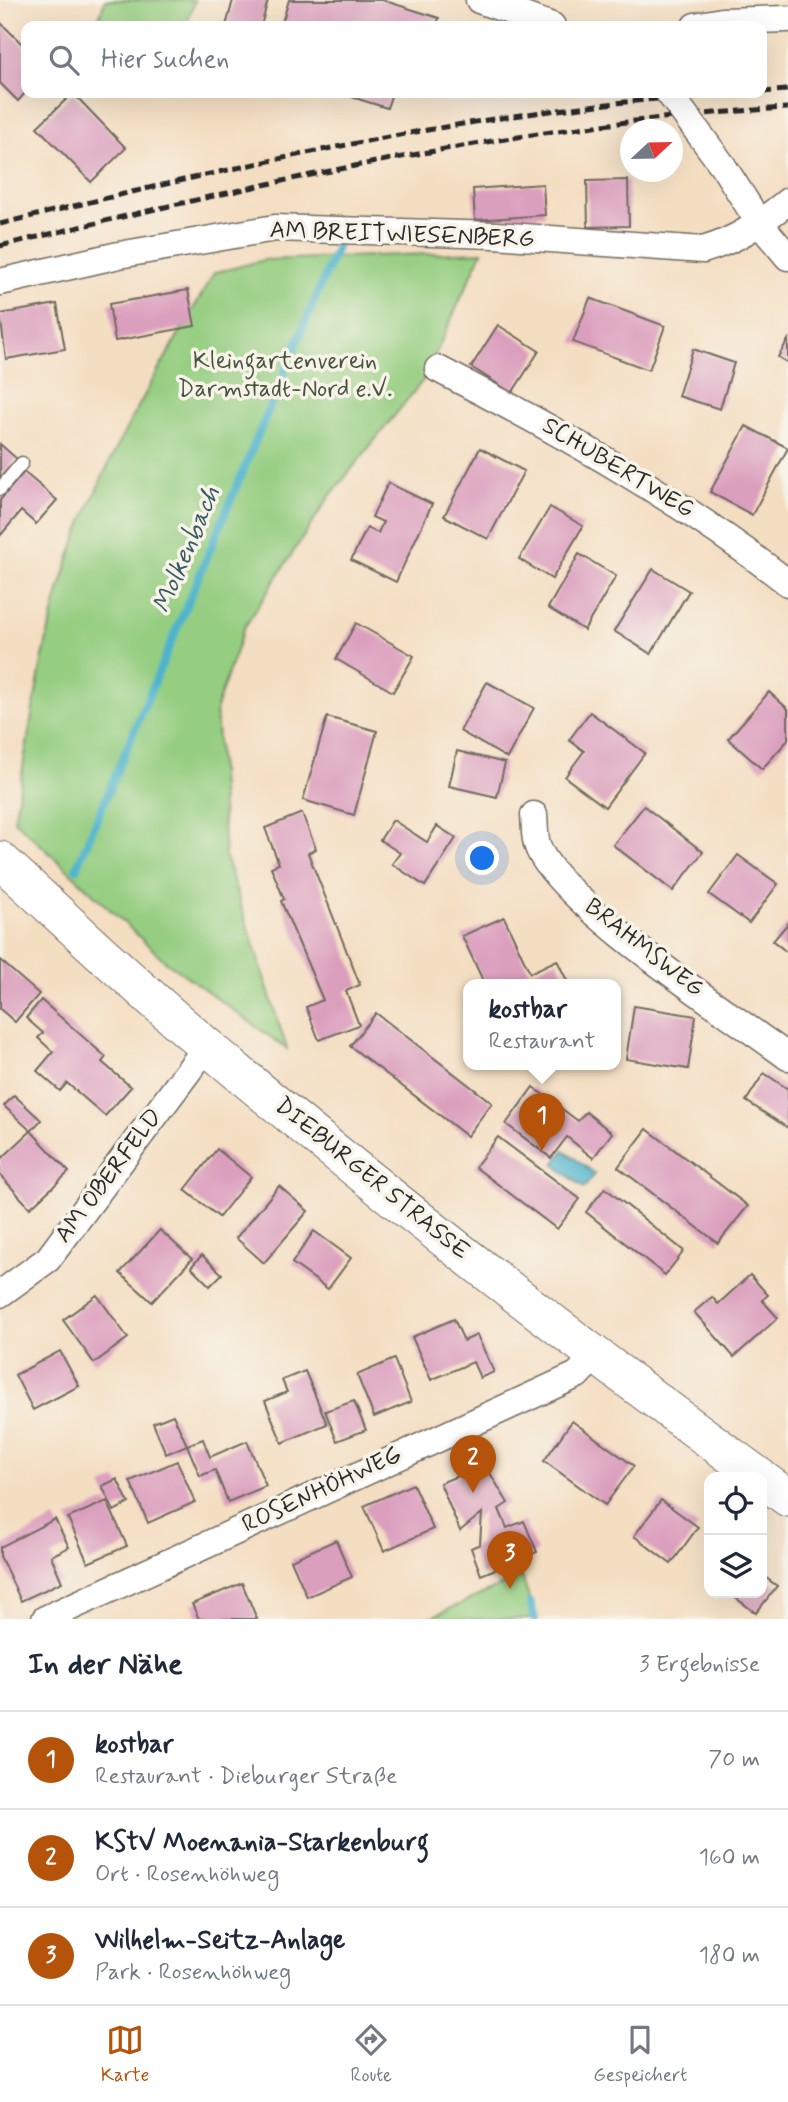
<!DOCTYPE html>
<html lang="de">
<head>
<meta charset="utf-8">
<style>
	:root { --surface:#fff; --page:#f6f6f7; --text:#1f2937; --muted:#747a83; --line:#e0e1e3; --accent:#b45309 }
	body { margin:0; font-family:Mynerve,sans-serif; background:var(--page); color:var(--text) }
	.controls { position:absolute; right:21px; bottom:21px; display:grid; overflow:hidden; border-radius:14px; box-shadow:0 7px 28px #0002 }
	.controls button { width:63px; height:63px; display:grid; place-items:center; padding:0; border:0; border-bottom:2px solid var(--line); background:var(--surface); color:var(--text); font:35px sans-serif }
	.compass { position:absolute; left:620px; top:119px; width:63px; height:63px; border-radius:50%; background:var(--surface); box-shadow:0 7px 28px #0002; rotate:68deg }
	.you { position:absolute; left:483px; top:859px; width:24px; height:24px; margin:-18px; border:5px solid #fff; border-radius:50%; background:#1a73e8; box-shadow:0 0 0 10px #1a73e833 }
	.badge { display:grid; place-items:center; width:46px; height:46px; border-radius:50%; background:var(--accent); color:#fff; font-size:23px; font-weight:700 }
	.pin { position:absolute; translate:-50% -58px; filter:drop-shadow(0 2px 4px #0008) }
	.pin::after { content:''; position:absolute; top:37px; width:24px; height:21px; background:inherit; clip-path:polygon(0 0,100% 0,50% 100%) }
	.popup { position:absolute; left:463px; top:979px; width:158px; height:91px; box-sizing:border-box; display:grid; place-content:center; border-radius:14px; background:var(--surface); filter:drop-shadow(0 2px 5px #0005); font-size:23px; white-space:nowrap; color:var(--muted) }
	.popup b { font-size:26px; color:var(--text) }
	.popup::after { content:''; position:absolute; left:50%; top:100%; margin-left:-14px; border:14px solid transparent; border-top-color:var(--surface) }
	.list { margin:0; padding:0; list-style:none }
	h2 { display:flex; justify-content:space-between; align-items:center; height:91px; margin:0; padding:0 28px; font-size:30px }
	h2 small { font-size:23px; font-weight:400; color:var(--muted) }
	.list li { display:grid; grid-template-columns:46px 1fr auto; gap:21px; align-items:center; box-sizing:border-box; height:98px; padding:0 28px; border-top:2px solid var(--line) }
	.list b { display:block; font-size:26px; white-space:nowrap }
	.list p { margin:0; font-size:23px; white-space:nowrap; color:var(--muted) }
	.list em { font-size:23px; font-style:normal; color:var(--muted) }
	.icon { flex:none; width:38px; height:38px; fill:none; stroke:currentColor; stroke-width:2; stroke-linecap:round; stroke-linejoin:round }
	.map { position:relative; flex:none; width:788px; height:1619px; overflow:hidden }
	.search { position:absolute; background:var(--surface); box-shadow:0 7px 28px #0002; left:21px; right:21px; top:21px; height:77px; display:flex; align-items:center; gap:18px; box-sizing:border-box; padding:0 24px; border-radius:14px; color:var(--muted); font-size:26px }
	.sheet { height:385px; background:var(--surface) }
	nav { display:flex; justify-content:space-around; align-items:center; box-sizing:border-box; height:98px; border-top:2px solid var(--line); background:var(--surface); font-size:19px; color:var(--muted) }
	nav a { display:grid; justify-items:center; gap:4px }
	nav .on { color:var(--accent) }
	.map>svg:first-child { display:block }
</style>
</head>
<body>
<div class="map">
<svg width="788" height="1619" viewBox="0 0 788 1619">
	<rect width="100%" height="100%" fill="#f7f3e8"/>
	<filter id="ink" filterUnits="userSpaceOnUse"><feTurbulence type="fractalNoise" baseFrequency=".0143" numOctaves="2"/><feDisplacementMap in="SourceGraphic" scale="14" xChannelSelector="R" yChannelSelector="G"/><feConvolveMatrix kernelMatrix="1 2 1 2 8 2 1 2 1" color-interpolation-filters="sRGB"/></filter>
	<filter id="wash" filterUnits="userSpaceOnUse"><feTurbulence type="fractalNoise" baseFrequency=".00686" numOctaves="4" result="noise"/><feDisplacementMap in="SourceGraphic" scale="28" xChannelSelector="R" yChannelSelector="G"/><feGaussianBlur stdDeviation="1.57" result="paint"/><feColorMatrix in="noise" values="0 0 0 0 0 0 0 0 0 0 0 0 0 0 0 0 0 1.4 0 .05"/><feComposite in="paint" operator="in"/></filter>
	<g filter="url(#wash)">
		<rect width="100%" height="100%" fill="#f4dec2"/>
		<g fill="#95ce81" stroke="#607c56" stroke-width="2">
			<polygon points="105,0 195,0 186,26 96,26"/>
			<path d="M482,252L424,379L329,497L244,628L216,708L225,856L287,1049L164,960L14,820C31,725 43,625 78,534C113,443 166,358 214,273L264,260Z"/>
			<polygon points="522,1576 536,1619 427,1619"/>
		</g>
		<polygon fill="#4db4cc" stroke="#3c707c" stroke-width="2" points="564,1150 595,1174 584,1188 554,1164"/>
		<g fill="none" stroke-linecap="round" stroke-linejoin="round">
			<g stroke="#4db4cc" stroke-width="8">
				<polyline points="76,869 337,247"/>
				<polyline points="530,1602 535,1619"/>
			</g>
		</g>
		<g id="blocks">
			<g fill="#db9fbe">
				<polygon points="233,0 268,0 261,26 226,26"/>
				<polygon points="289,0 382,0 439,18 437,26 281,26"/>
				<polygon points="0,22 26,48 26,92 18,101 0,83"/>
				<polygon points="73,93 126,148 91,182 37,127"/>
				<polygon points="339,93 392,93 387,108"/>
				<polygon points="628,180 629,226 588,227 587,181"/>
				<polygon points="543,184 545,215 475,220 473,189"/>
				<polygon points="188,290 195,326 115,341 109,304"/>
				<polygon points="590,298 665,326 649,370 573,342"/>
				<polygon points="57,304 65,349 6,359 0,314"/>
				<polygon points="498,325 539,351 512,393 471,367"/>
				<polygon points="788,340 788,363 778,357"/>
				<polygon points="693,349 734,363 720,409 678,396"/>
				<polygon points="746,426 788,448 752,515 710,492"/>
				<polygon points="0,444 17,459 0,478"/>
				<polygon points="480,448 524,471 488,539 444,516"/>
				<polygon points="24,472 57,500 36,524 21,511 0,536 0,500"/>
				<polygon points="388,483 432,504 396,582 351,560 367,528 378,533 383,522 372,517"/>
				<polygon points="550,507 583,526 552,579 519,559"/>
				<polygon points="579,554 616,576 584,630 548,608"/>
				<polygon points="653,569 689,591 651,654 614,631"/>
				<polygon points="356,623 414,656 393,692 336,659"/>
				<polygon points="487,682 534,708 507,758 460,731"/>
				<polygon points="769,692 788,709 788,740 762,769 728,739"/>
				<polygon points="590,712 645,753 605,807 565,777 584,751 569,740"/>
				<polygon points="327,717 377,731 354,815 303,800"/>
				<polygon points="457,751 505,763 497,797 449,786"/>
				<polygon points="644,806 703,852 673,891 613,845"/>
				<polygon points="302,813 316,849 308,853 360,985 346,991 359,1025 319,1040 306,1007 323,1000 281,901 284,899 271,867 279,864 265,828"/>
				<polygon points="393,820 427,842 437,826 456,838 425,886 392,864 400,853 380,840"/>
				<polygon points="738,855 778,884 749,923 709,894"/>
				<polygon points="504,917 530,973 557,960 569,985 485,985 462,936"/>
				<polygon points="788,923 788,953 773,941"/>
				<polygon points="0,960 39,994 15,1022 0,1009"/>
				<polygon points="41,1000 106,1057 102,1062 131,1087 105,1116 67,1083 60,1091 37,1071 53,1052 38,1038 43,1033 26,1018"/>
				<polygon points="634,1006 696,1016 688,1069 626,1059"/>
				<polygon points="376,1013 492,1103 467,1136 350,1046"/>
				<polygon points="764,1073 788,1089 788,1128 746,1101"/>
				<polygon points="533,1087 578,1121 586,1112 612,1133 593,1158 567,1137 551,1158 506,1124"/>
				<polygon points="14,1095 41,1120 31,1131 69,1172 30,1208 0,1175 0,1160 31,1131 4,1106"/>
				<polygon points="647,1129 748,1206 718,1243 618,1167"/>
				<polygon points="498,1137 580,1199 557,1229 475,1167"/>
				<polygon points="217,1149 251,1177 219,1217 185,1190"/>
				<polygon points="279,1186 308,1211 264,1263 236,1238"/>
				<polygon points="605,1188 684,1251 665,1275 586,1212"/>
				<polygon points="160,1230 192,1259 152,1302 120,1273"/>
				<polygon points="314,1231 351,1258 328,1289 292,1263"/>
				<polygon points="202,1255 222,1274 210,1286 191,1267"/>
				<polygon points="750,1275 768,1295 762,1300 778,1318 734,1357 694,1312 712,1297 718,1304"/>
				<polygon points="97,1295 128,1338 94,1363 63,1320"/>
				<polygon points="454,1319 464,1341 477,1335 494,1372 480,1378 473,1362 431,1380 412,1337"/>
				<polygon points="60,1351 79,1386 33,1410 15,1375"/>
				<polygon points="394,1359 411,1402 374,1417 357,1375"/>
				<polygon points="305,1371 327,1424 282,1443 265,1401 287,1392 282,1380"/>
				<polygon points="354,1401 366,1430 337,1441 325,1411"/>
				<polygon points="173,1415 187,1445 166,1454 153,1423"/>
				<polygon points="572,1421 634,1466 605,1505 544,1461"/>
				<polygon points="203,1439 210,1457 247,1441 266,1486 228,1502 215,1470 200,1476 187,1445"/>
				<polygon points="177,1461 195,1502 148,1523 130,1481"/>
				<polygon points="485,1465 508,1503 499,1509 507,1528 524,1521 537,1552 481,1575 471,1548 480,1544 482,1513 460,1531 440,1483"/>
				<polygon points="117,1479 129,1503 114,1511 102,1486"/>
				<polygon points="413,1484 433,1529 384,1551 364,1506"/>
				<polygon points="661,1500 698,1527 671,1564 634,1536"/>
				<polygon points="107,1501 127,1546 88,1563 68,1518"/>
				<polygon points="55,1519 69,1547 51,1556 62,1582 21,1601 0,1556 0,1547"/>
				<polygon points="336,1540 352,1577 307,1597 291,1560"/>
				<polygon points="762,1575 777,1586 756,1613 729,1593 762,1593"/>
				<polygon points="242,1583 257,1619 199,1619 192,1604"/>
			</g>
		</g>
	</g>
	<g filter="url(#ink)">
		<use href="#blocks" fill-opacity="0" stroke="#716a60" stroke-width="2"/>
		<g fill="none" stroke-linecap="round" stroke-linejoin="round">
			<g stroke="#716a60" stroke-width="15">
				<polyline id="lane" points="0,489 22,463"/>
			</g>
			<g stroke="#716a60" stroke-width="29">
				<g id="street">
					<polyline points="479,0 552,26"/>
					<polyline points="695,26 722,21 788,19"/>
					<polyline points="723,166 760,224 788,257"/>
					<path d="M0,282L119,255L275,228L495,235L703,250C737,240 761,223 788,201"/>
					<path d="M438,369C560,432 679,498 788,583"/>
					<path d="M534,815C535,825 534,838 538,847C559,903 733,1016 788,1057"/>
					<polyline points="0,1294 48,1259 207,1046"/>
					<polyline points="45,1619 577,1375 595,1356"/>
				</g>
			</g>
			<g stroke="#716a60" stroke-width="39">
				<g id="secondary">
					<path d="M0,860C69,923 137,988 209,1048C387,1198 572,1340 760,1477"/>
					<polyline points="762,1479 788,1498"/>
				</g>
			</g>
			<use href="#lane" stroke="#fff" stroke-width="12"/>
			<use href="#street" stroke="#fff" stroke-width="26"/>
			<use href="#secondary" stroke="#fff" stroke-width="37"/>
			<g stroke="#2b2b2b" stroke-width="5" stroke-dasharray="10 5" stroke-linecap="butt">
				<polyline points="762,92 788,90"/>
				<path d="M0,224C244,164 490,106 741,93"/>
				<path d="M0,246C258,184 522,122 788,108"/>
			</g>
			<g stroke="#716a60" stroke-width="29" stroke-linecap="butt">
				<polyline id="street-bridge" points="669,93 723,166"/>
			</g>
			<use href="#street-bridge" stroke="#fff" stroke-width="26"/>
		</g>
	</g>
	<g text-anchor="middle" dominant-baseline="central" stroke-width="7" stroke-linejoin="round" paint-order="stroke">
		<g font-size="24" fill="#2b2b2b" stroke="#f7f3e8">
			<text transform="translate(402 235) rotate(2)">AM BREITWIESENBERG</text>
			<text transform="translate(618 468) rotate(31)">SCHUBERTWEG</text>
			<text transform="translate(644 948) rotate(38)">BRAHMSWEG</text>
			<text transform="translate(109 1176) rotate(-53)">AM OBERFELD</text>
			<text transform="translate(372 1179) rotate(39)">DIEBURGER STRASSE</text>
			<text transform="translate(322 1490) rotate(-25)">ROSENHÖHWEG</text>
		</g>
		<g font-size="24" fill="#465440" stroke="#f7f3e8">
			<text x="285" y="361">Kleingartenverein<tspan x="285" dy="28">Darmstadt-Nord e.V.</tspan></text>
		</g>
		<g font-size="26" font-style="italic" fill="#375b63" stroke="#f7f3e8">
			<text transform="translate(187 550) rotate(-67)">Molkenbach</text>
		</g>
	</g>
</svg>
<div class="controls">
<button><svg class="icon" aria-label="locate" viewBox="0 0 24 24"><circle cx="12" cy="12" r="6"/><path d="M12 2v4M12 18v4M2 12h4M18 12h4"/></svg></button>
<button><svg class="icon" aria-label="layers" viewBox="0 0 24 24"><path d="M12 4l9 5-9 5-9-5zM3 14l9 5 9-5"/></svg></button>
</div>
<svg class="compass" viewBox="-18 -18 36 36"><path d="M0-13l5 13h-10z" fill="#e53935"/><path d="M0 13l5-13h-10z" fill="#747a83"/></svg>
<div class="you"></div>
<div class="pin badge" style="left:542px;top:1151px">1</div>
<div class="popup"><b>kostbar</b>Restaurant</div>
<div class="pin badge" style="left:473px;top:1493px">2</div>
<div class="pin badge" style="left:510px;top:1589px">3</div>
<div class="search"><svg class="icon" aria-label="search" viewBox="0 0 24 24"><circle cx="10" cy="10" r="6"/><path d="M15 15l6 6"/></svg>Hier suchen</div>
</div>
<section class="sheet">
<h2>In der Nähe<small>3 Ergebnisse</small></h2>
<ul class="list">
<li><span class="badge">1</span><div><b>kostbar</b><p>Restaurant · Dieburger Straße</p></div><em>70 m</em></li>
<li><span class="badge">2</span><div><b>KStV Moenania-Starkenburg</b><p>Ort · Rosenhöhweg</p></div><em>160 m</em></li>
<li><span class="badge">3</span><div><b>Wilhelm-Seitz-Anlage</b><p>Park · Rosenhöhweg</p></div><em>180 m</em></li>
</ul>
</section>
<nav>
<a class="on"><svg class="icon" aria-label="map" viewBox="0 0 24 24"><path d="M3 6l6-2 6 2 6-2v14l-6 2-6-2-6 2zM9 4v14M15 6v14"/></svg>Karte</a>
<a><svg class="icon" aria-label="directions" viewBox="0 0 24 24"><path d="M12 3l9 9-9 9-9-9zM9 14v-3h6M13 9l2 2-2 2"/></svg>Route</a>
<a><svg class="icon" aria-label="saved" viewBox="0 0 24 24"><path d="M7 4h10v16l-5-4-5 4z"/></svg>Gespeichert</a>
</nav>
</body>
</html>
